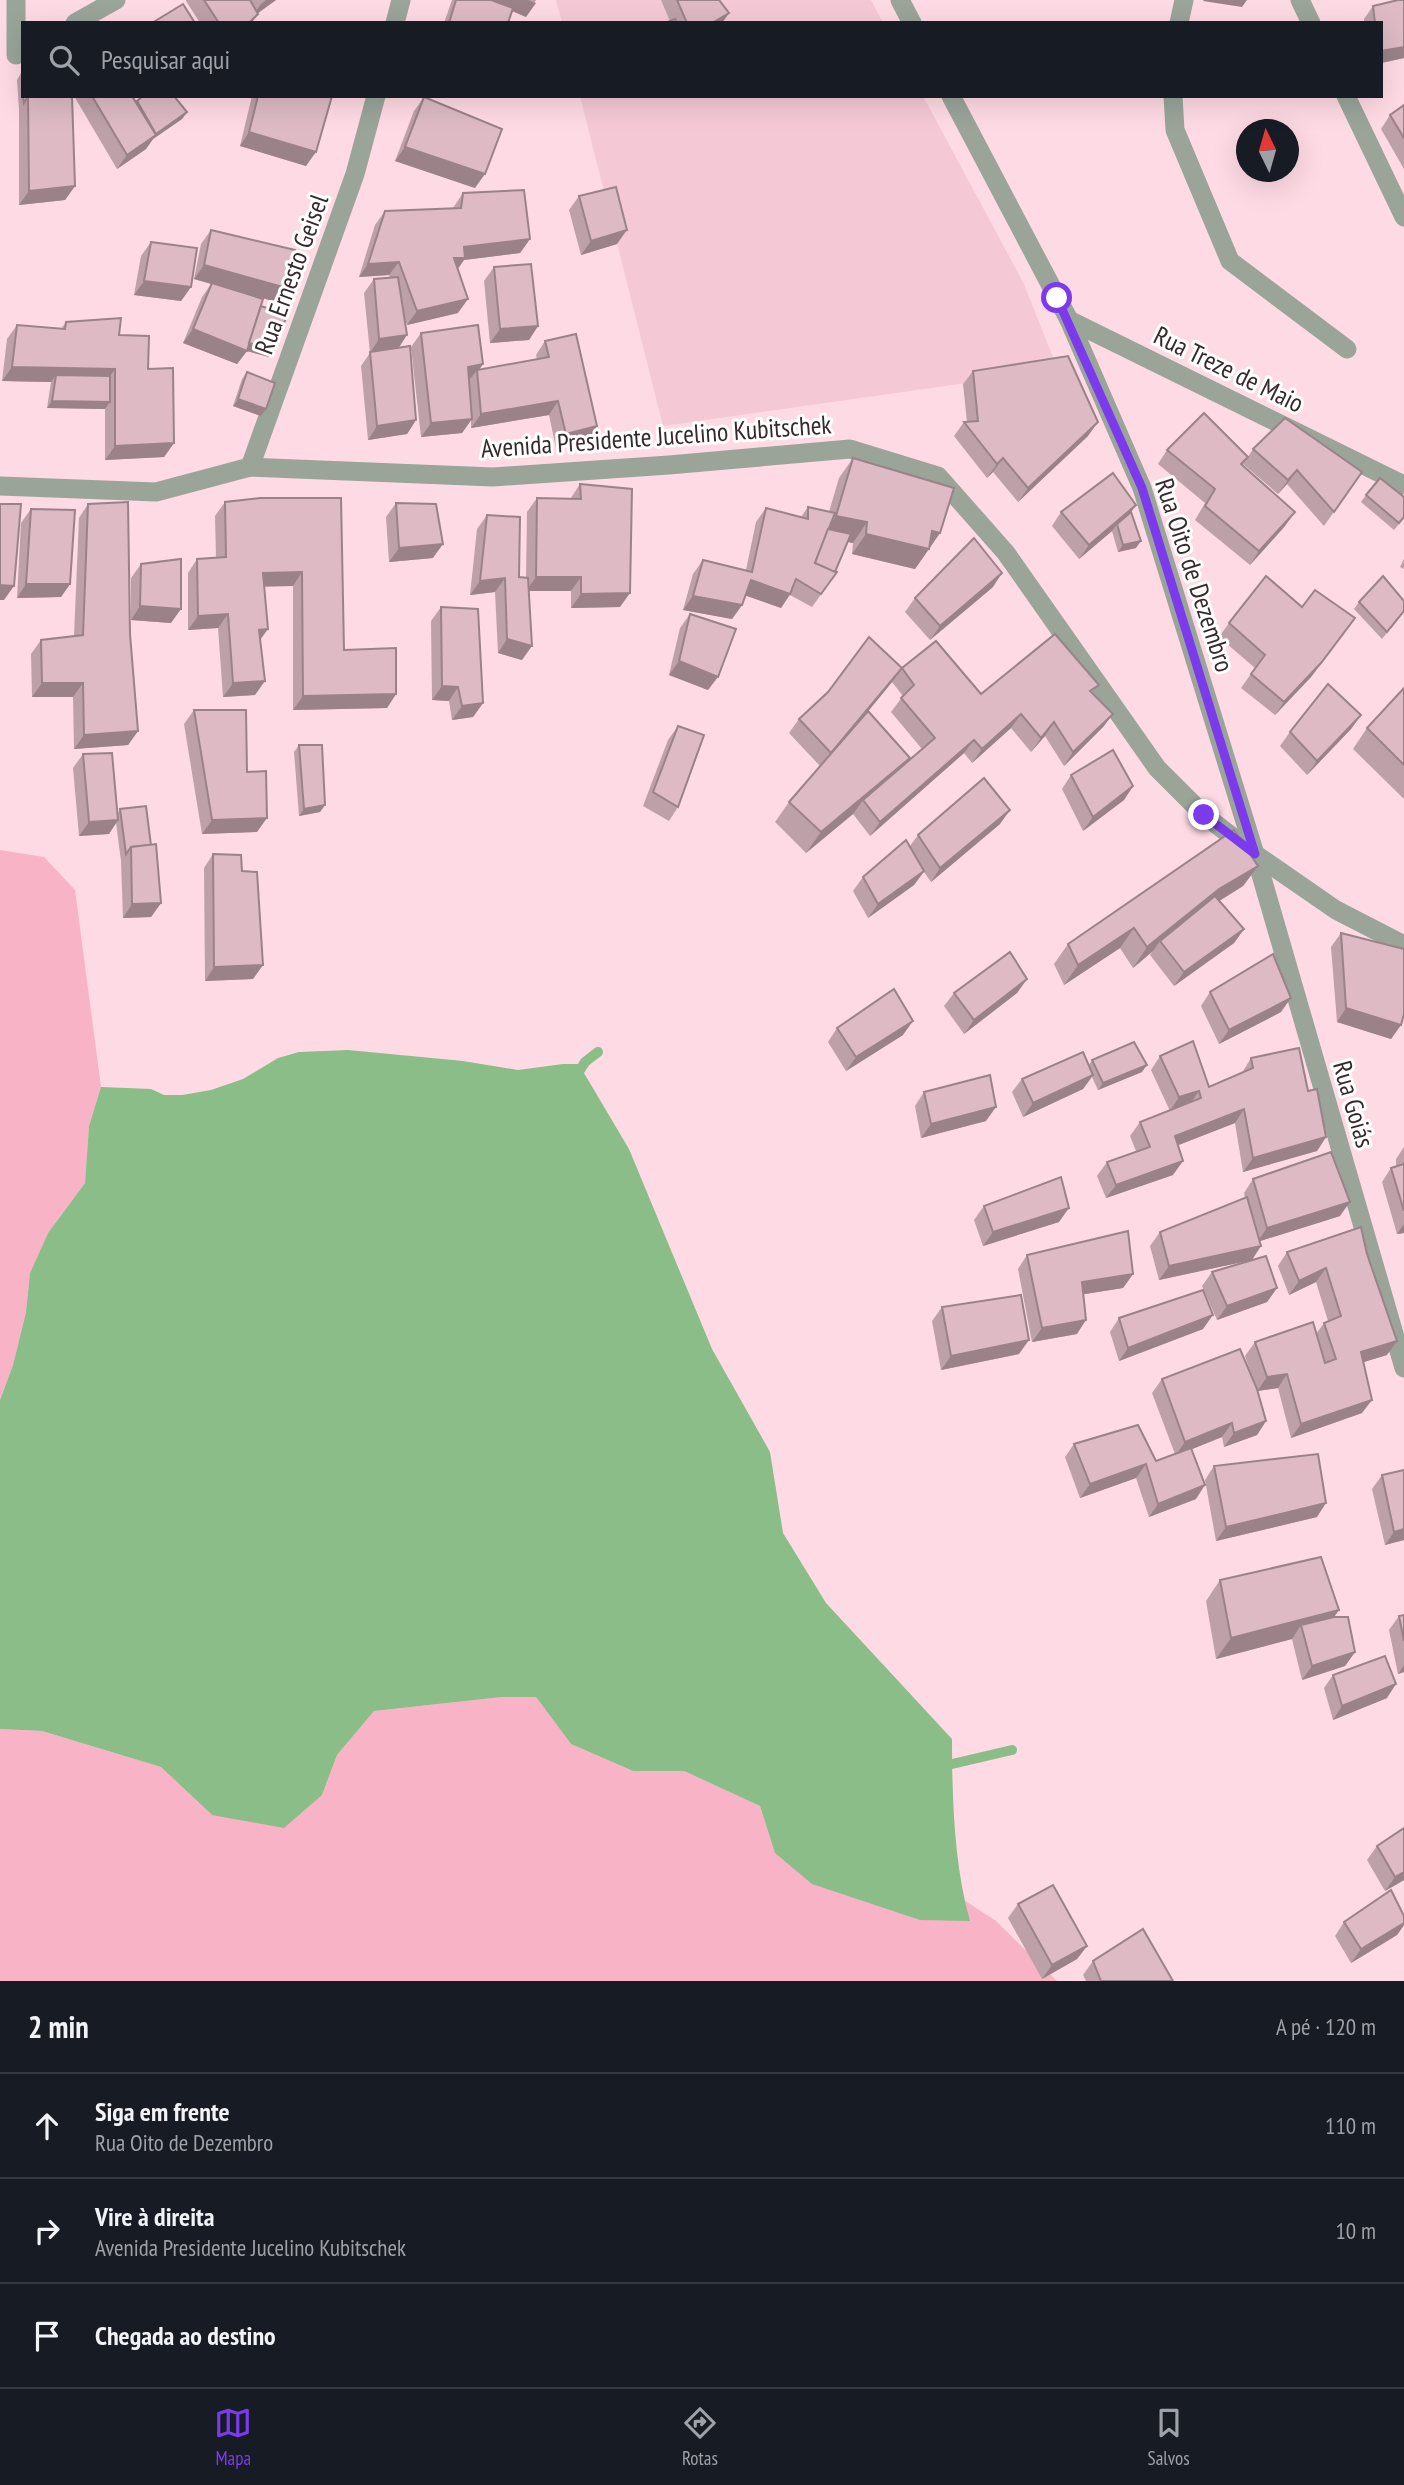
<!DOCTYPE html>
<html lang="pt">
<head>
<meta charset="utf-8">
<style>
	:root { --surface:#171b24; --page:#20242c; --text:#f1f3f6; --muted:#9ea1a6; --line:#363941; --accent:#7c3aed }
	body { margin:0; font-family:"PT Sans Narrow",sans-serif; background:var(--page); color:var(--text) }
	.compass { position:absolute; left:1236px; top:119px; width:63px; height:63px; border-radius:50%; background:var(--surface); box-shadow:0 7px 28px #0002; rotate:355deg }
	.stop { position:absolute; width:21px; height:21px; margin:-16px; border:5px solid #7c3aed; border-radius:50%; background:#fff }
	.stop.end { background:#7c3aed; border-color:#fff; box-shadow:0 2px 7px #0008 }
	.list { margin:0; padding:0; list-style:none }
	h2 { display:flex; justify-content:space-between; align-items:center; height:91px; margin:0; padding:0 28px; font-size:30px }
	h2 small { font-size:23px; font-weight:400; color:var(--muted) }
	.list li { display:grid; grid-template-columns:46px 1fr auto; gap:21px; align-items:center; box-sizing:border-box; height:105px; padding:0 28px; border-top:2px solid var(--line) }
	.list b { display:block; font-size:26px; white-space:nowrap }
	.list p { margin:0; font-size:23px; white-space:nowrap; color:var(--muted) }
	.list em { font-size:23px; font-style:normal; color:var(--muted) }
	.icon { flex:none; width:38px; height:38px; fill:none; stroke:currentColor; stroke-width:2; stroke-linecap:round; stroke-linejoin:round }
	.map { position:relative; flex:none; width:1404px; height:1981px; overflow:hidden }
	.search { position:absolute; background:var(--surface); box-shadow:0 7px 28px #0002; left:21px; right:21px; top:21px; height:77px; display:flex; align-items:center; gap:18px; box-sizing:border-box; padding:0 24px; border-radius:0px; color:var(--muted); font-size:26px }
	.sheet { height:406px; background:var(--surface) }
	nav { display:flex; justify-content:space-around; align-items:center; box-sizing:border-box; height:98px; border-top:2px solid var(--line); background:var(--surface); font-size:19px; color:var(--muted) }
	nav a { display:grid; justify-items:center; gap:4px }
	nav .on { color:var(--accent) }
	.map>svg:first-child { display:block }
</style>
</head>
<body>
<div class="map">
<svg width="1404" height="1981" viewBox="0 0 1404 1981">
	<rect width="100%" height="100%" fill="#fedae4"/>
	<g fill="#f4c9d5">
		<polygon points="556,0 871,0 883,23 562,23"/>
		<polygon points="580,96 923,96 1024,284 1058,370 663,426"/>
	</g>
	<g fill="#f8b3c7">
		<polygon points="0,850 44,857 75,890 101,1087 89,1126 85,1183 48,1233 30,1273 26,1312 13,1365 0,1400"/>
		<polygon points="502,1697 536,1697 571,1744 633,1771 684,1771 760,1806 775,1852 969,1920 964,1900 996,1921 1057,1981 0,1981 0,1729 42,1731 161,1767 212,1815 322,1795 337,1755 374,1711"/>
	</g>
	<path fill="#8bbd88" d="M348,1050L463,1061L518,1070L563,1064H578L581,1068L629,1149L712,1349L770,1452L783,1533L826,1603L952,1739C952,1797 954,1865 970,1921L920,1920L812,1884L775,1853L760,1806L684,1771H633L571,1744L536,1697H502L374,1711L337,1755L322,1795L284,1828L212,1815L161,1767L42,1731L0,1729V1400L13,1365L26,1312L30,1273L48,1233L85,1183L89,1126L101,1087L151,1089L164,1095H182L211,1090L243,1079L278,1058L299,1052Z"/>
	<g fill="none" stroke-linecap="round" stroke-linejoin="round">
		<g stroke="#8bbd88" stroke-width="10">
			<polyline points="575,1078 585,1062 598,1052"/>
			<polyline points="937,1765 952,1764 1012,1750"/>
		</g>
		<g stroke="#9aa499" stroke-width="19">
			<polyline points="1179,23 1184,0"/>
			<polyline points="1173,96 1175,130 1230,261 1347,349"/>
		</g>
		<g stroke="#9aa499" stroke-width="19">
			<polyline points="900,0 912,23"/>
			<polyline points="1300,0 1311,23"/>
			<polyline points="75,23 116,0"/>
			<polyline points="395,23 401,0"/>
			<polyline points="16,55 16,0"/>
			<polyline points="951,96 1069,320 1142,488 1255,854 1336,910 1404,945"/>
			<polyline points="1346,96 1404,217"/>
			<polyline points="1069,320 1404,485"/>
			<polyline points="250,467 355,174 376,96"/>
		</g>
		<polyline stroke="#9aa499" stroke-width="19" points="0,486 156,492 250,467 493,477 669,465 850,449 938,476 1006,553 1157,768 1204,815 1255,854 1404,1368"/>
	</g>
	<g fill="#bea0a9" fill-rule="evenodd">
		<polygon points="186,0 276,0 257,14 252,23 200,23 186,1"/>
		<polygon points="452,0 536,0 526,17 512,11 508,23 444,23"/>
		<polygon points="661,0 719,0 729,13 722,23 665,23 670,21"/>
		<polygon points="1373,6 1404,58 1381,63 1381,23 1364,23 1364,19"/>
		<polygon points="21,73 23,96 72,96 75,186 65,200 19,205 19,110 17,80"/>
		<polygon points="74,96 132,96 136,102 143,96 187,112 182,119 153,139 146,149 117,169"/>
		<polygon points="252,96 332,96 306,166 240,146"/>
		<polygon points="424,97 475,188 395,161 414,111"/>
		<polygon points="1404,105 1404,169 1381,129 1390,115"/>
		<polygon points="463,193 530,239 520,253 464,260 458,269 458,313 407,325 405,319 398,348 416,420 407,434 368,440 361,366 370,353 364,293 374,279 390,278 389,275 359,277 375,225 385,211 453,208"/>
		<polygon points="579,196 617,244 581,255 569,210"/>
		<polygon points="211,230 283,287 273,301 255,296 261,306 269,357 247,351 237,364 183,343 202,297 211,284 194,279 201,244"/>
		<polygon points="151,242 191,287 181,301 134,295 141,256"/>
		<polygon points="494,267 538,326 529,340 490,343 484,281"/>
		<polygon points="66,322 119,335 148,369 174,443 164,457 105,460 105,409 47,408 51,382 2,381 7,339 17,325 61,329"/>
		<polygon points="421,333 480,370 537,359 536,355 545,341 597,426 588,440 556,448 549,415 471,428 471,420 462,433 421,437 411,347"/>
		<polygon points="973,371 1088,436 1018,502 993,472 987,478 954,436 964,422 967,422 963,384"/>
		<polygon points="247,372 261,416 233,406 242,379"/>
		<polygon points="1253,449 1362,472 1324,526 1287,484 1278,494 1243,464 1242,466 1285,526 1250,565 1195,520 1205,503 1158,464 1167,450 1248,457"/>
		<polygon points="853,458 940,533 915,569 852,554 853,543 848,542 835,572 837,572 812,607 790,595 781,608 745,595 742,605 732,619 683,610 693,574 703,560 746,570 756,522 766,508 801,517 808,507 829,512 839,478"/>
		<polygon points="580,484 620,607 571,608 571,591 529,591 522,660 498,653 495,592 470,595 477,529 487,515 519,577 526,578 527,512 537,498 571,498"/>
		<polygon points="1366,495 1404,518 1394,530 1361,502"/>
		<polygon points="341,498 344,650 396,694 387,708 293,710 293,586 264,586 255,695 223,697 218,628 188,630 188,573 197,559 216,558 215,516 225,502"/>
		<polygon points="396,503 433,558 389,562 386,517"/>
		<polygon points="88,504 130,634 138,731 128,745 74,749 73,697 32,697 31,654 41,640 74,636 79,518"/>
		<polygon points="1136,505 1131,512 1136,548 1118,552 1112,531 1079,559 1052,526 1061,512"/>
		<polygon points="31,509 70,584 61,597 17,598 21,523"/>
		<polygon points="1404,559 1404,569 1400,567"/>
		<polygon points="141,564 171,623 131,620 131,578"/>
		<polygon points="993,587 930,640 905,612 915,598"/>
		<polygon points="1404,601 1404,612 1382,639 1354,609 1359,602"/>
		<polygon points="441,607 483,703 473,717 452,720 449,701 432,700 431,621"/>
		<polygon points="1302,607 1345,632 1311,677 1275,715 1241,688 1255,668 1219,637 1229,623"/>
		<polygon points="690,614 708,690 669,675 680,628"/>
		<path d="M902,668L981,694H1093L1113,714L1103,727L1064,766L1045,736L1031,752L1011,728L972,763L964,753L870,836L853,814L806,853L775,822L789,802L820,766L789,733L799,719ZM892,682L903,696L891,712L922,749L908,761L868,711Z"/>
		<polygon points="1404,688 1404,799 1353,749 1367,728"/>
		<polygon points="194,710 257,832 202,834 184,724"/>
		<polygon points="1361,715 1351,729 1307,775 1280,746 1290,732"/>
		<polygon points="678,726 678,807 669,821 643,806 668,740"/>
		<polygon points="299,745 325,805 320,812 299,816 294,752"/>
		<polygon points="83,754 118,813 120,809 151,845 161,903 151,917 123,918 121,861 116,823 109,834 79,836 73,768"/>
		<polygon points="1071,775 1133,786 1124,800 1083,831 1062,789"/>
		<polygon points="1000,824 931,882 924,872 914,885 868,918 853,891 863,877 910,846 918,835"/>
		<polygon points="213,854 242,871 263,965 253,979 205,981 204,868"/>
		<polygon points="1258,866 1243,886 1219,901 1244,929 1234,943 1174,986 1150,955 1153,951 1133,968 1120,948 1064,985 1054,964 1068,944"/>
		<polygon points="1341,933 1401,1025 1391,1039 1337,1022 1331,947"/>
		<polygon points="1027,979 1017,993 964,1034 944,1006 954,993"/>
		<polygon points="1210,992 1281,1012 1219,1044 1201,1006"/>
		<polygon points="837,1028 903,1035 846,1071 828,1042"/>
		<polygon points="1160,1056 1209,1087 1242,1073 1251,1058 1308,1091 1326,1137 1317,1151 1243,1172 1235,1123 1178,1145 1173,1175 1106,1198 1097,1176 1107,1162 1136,1151 1130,1136 1140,1122 1170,1111 1151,1070"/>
		<polygon points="1092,1060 1142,1072 1098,1090 1092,1077 1083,1089 1023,1117 1012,1092 1022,1079 1089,1065"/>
		<polygon points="924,1092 986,1121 921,1138 915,1106"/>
		<polygon points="1404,1147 1404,1233 1397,1234 1382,1182 1391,1168 1396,1166 1396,1159"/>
		<polygon points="1253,1179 1340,1216 1260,1241 1252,1260 1277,1288 1267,1302 1217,1320 1202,1286 1212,1272 1246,1261 1159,1280 1150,1246 1160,1232 1245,1198 1244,1193"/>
		<polygon points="984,1206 1059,1222 983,1246 974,1220"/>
		<polygon points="1361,1227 1387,1355 1363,1362 1362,1413 1291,1438 1278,1388 1258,1391 1266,1421 1257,1435 1224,1447 1222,1437 1192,1449 1196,1499 1149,1517 1136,1478 1080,1498 1065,1457 1074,1444 1156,1461 1175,1454 1152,1393 1162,1379 1253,1380 1245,1356 1255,1342 1316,1334 1324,1323 1328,1321 1316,1282 1289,1295 1278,1266 1287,1252"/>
		<polygon points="1027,1255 1133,1274 1123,1288 1084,1294 1077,1334 1032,1342 1018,1269"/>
		<polygon points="942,1307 1019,1354 941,1370 932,1321"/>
		<polygon points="1119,1318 1203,1329 1119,1361 1110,1332"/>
		<polygon points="1214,1466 1317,1517 1216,1541 1205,1480"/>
		<polygon points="1404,1470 1404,1540 1385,1545 1372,1489 1382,1475"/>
		<polygon points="1220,1580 1339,1610 1334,1617 1355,1652 1345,1666 1302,1680 1292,1639 1216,1659 1206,1601"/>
		<polygon points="1404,1615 1404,1672 1398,1674 1389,1630 1399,1616"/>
		<polygon points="1333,1675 1387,1698 1333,1720 1324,1688"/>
		<polygon points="1404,1828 1404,1880 1385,1891 1367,1860 1377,1846"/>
		<polygon points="1018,1904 1087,1946 1077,1959 1042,1979 1008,1918"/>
		<polygon points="1404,1916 1404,1925 1397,1935 1351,1963 1335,1936 1344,1922"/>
		<polygon points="1093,1961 1173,1981 1086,1981 1083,1975"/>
	</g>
	<g fill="#9b8289">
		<polygon points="266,0 276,0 251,18 261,4"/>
		<polygon points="486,0 528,0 536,3 526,17"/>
		<polygon points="1204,0 1247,0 1242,7 1203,1"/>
		<polygon points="729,13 722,23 712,23"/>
		<polygon points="1404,47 1404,58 1381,63 1381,51"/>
		<polygon points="187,112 182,119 153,139 146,149 117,169 127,155"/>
		<polygon points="249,132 316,152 306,166 240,146"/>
		<polygon points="405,147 485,174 475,188 395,161"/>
		<polygon points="75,186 65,200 19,205 29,191"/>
		<polygon points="627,230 617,244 581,255 591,241"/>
		<polygon points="530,239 520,253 464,260 455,272 445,272 464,247"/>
		<polygon points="399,262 389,275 359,277 368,264"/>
		<polygon points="204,265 283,287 273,301 194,279"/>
		<polygon points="144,281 191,287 181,301 134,295"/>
		<polygon points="468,299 458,313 407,325 417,311"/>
		<polygon points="538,326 529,340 490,343 500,329"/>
		<polygon points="193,329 274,350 269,357 247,351 237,364 183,343"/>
		<polygon points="407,335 398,349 370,353 379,339"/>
		<polygon points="483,364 477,373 477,370 471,378 458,381 468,367"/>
		<polygon points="12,367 115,369 105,383 56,375 51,382 2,381"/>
		<polygon points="238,399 266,409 261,416 233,406"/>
		<polygon points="52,401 110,402 105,409 47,408"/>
		<polygon points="558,401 549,415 471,428 481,414"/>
		<polygon points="472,419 462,433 421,437 431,423"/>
		<polygon points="416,420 407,434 368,440 377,426"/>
		<polygon points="1098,422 1088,436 1018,502 1028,488"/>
		<polygon points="597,426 588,440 556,448 566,434"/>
		<polygon points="174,443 164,457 105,460 115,446"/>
		<polygon points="1003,458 993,472 987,478 997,464"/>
		<polygon points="1297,470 1287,484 1278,494 1288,480"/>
		<polygon points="1136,505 1126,519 1117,524 1112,531 1079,559 1089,545"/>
		<polygon points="1295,512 1285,526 1250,565 1259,551"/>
		<polygon points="836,516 867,522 853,543 824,537 827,529"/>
		<polygon points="932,531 940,533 915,569 852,554 866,534"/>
		<polygon points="1141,541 1136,548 1118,552 1123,545"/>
		<polygon points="443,544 433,558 389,562 399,548"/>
		<polygon points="302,572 293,586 253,587 263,573"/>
		<polygon points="1002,573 993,587 930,640 940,626"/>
		<polygon points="536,577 581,577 571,591 526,591"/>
		<polygon points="505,578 495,592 470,595 480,581"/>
		<polygon points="751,580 790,594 781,608 741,594"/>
		<polygon points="26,584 70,584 61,597 17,598"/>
		<polygon points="0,585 14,586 4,600 0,600"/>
		<polygon points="630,593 620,607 571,608 581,594"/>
		<polygon points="693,596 742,605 732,619 683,610"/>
		<polygon points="140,606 181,609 171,623 131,620"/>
		<polygon points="228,614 218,628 188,630 198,616"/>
		<polygon points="1355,618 1311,677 1275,715 1284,702"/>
		<polygon points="268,629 258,643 259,630"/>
		<polygon points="507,639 532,646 522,660 498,653"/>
		<polygon points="679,661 718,677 708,690 669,675"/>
		<polygon points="902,668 892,682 822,768 831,754"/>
		<polygon points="265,681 255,695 223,697 233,683"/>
		<polygon points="42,683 83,683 73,697 32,697"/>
		<polygon points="442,686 458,687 449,701 432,700"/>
		<polygon points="396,694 387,708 293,710 303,696"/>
		<polygon points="483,703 473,717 452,720 462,706"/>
		<polygon points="1021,714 1011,728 972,763 982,749"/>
		<polygon points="1113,714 1103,727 1064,766 1073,752"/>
		<polygon points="1361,715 1351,729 1307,775 1317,761"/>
		<polygon points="1054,722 1045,736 1031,752 1041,738"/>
		<polygon points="138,731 128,745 74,749 84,735"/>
		<polygon points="974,740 964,753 870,836 880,822"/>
		<polygon points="910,758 896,779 863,800 853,814 806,853 821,832"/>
		<polygon points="1133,786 1124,800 1083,831 1093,817"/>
		<polygon points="325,805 320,812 299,816 304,809"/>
		<polygon points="1010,810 1000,824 931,882 940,868"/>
		<polygon points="267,818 257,832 202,834 212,820"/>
		<polygon points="118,820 109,834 79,836 89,822"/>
		<polygon points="1258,866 1243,886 1205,910 1160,941 1153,951 1133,968 1147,947 1219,889"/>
		<polygon points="924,871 914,885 868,918 878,904"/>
		<polygon points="161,903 151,917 123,918 132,904"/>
		<polygon points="1134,928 1120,948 1064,985 1078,965"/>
		<polygon points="1244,929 1234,943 1174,986 1184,972"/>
		<polygon points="263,965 253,979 205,981 214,967"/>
		<polygon points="1027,979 1017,993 964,1034 974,1020"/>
		<polygon points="1291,998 1281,1012 1219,1044 1229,1030"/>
		<polygon points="1346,1008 1401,1025 1391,1039 1337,1022"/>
		<polygon points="913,1021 903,1035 846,1071 856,1057"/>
		<polygon points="1147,1065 1142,1072 1098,1090 1103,1083"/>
		<polygon points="1093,1075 1083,1089 1023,1117 1033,1103"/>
		<polygon points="1199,1091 1189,1105 1170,1111 1179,1097"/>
		<polygon points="996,1107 986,1121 921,1138 931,1124"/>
		<polygon points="1244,1109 1235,1123 1166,1150 1175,1136"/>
		<polygon points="1326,1137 1317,1151 1243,1172 1253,1158"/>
		<polygon points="1183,1161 1173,1175 1106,1198 1116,1185"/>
		<polygon points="1350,1202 1340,1216 1257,1242 1267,1228"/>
		<polygon points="1069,1208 1059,1222 983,1246 993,1232"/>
		<polygon points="1404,1224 1404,1233 1397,1234"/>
		<polygon points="1261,1246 1252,1260 1159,1280 1169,1266"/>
		<polygon points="1326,1268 1316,1282 1289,1295 1299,1281"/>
		<polygon points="1133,1274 1123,1288 1073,1296 1082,1282"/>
		<polygon points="1277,1288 1267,1302 1217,1320 1227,1306"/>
		<polygon points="1213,1315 1203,1329 1119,1361 1128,1348"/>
		<polygon points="1086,1320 1077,1334 1032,1342 1042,1328"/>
		<polygon points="1029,1340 1019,1354 941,1370 951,1356"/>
		<polygon points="1397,1341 1387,1355 1351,1366 1361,1352"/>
		<polygon points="1287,1374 1278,1388 1257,1391 1267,1377"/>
		<polygon points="1372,1400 1362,1413 1291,1438 1301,1424"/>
		<polygon points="1266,1421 1257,1435 1224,1447 1234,1433"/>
		<polygon points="1232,1423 1222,1437 1175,1456 1185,1442"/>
		<polygon points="1146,1464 1136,1478 1080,1498 1090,1484"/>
		<polygon points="1205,1485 1196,1499 1149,1517 1158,1504"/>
		<polygon points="1326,1503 1317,1517 1216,1541 1226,1527"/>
		<polygon points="1404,1529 1404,1540 1385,1545 1394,1532"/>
		<polygon points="1339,1610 1324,1631 1301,1625 1292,1639 1216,1659 1231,1638"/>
		<polygon points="1355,1652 1345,1666 1302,1680 1312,1666"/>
		<polygon points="1404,1665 1404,1672 1398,1674"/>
		<polygon points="1396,1684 1387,1698 1333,1720 1342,1706"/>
		<polygon points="1404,1872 1404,1880 1385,1891 1395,1877"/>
		<polygon points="1404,1923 1404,1925 1397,1935 1351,1963 1361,1949"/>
		<polygon points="1087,1946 1077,1959 1042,1979 1052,1965"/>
	</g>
	<g fill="#ddbac4" stroke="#9b8289" stroke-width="2">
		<polygon points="204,0 250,0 258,14 249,23 219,23"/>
		<polygon points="456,0 491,0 513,8 508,23 449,23"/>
		<polygon points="677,0 719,0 729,13 712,23 687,23"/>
		<polygon points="1398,0 1404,0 1404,47 1381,51 1381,23 1375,23 1373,6"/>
		<polygon points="183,4 195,23 152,23"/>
		<polygon points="675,19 677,23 665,23"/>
		<polygon points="23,96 28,96 24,103"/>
		<polygon points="28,96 72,96 75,186 29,191"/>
		<polygon points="92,96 132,96 156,135 127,155"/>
		<polygon points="143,96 174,96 187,112 156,134 137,101"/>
		<polygon points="258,96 332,96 316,152 249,132"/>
		<polygon points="424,97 502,129 485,174 405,147"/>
		<polygon points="1404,105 1404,138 1390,115"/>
		<polygon points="616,187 627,230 591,241 579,196"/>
		<polygon points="524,190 530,239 464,247 465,258 454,258 468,299 417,311 399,262 368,264 385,211 461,208 463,193"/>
		<polygon points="211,230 295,250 283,287 204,265"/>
		<polygon points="151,242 197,248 191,287 144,281"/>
		<polygon points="531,264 538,326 500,329 494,267"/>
		<polygon points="398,277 407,335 379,339 374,279"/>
		<polygon points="212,283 263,299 247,351 193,329"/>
		<polygon points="261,306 287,315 274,350 249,343"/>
		<polygon points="121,318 119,335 149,336 148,369 173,368 174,443 115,446 115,369 12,367 17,325 65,329 66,322"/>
		<polygon points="478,325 483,364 468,367 472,419 431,423 421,333"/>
		<polygon points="576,334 597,426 566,434 558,401 481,414 477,370 549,357 545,341"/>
		<polygon points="410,346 416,420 377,426 370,352"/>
		<polygon points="1068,356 1098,422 1028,488 1003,458 997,464 964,422 978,421 973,371"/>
		<polygon points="247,372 275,383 266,409 238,399"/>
		<polygon points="56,375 110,376 110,402 52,401"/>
		<polygon points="1204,413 1248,457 1241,464 1295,512 1259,551 1205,506 1215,489 1167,450"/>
		<polygon points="1285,418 1362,472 1334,512 1297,470 1288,480 1253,449"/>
		<polygon points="853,458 954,488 940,533 932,531 929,549 866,534 867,522 836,516"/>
		<polygon points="1113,473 1136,505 1089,545 1061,512"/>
		<polygon points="1380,478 1404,497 1404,517 1399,523 1366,495"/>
		<polygon points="580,484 632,489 630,593 581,594 581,577 536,577 537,498 581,499"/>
		<polygon points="260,498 341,498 344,650 396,648 396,694 303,696 302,572 263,573 268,629 259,630 265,681 233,683 228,614 198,616 197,559 226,557 225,502"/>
		<polygon points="128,502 130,634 138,731 84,735 83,683 42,683 41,640 83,635 88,504"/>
		<polygon points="396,503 436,504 443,544 399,548"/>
		<polygon points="0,504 21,504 14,586 0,585"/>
		<polygon points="808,507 835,513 815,563 837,572 821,594 796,579 790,594 751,580 742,605 693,596 703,560 752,572 766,508 808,519"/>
		<polygon points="31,509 75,510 70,584 26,584"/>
		<polygon points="1131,512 1141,541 1123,545 1117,524"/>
		<polygon points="487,515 520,517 519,577 528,578 532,646 507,639 505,578 480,581"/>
		<polygon points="828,529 851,534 835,572 815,563"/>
		<polygon points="974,538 1002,573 940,626 915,598"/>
		<polygon points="181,559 181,609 140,606 141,564"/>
		<polygon points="1266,576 1302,607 1315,590 1355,618 1321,663 1284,702 1251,674 1265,655 1229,623"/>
		<polygon points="1383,576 1404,601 1404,611 1387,632 1359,602"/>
		<polygon points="441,607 478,609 483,703 462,706 458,687 442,686"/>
		<polygon points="690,614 736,629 718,677 679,661"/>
		<polygon points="1055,634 1099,685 1090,691 1113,714 1073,752 1054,722 1041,738 1021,714 982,749 974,740 880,822 863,800 935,738 901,698 914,685 902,668 936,641 981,694"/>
		<polygon points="869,637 902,668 831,753 799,719 828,692"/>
		<polygon points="1328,684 1361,715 1317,761 1290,732"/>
		<polygon points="1404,688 1404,765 1367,728"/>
		<polygon points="194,710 246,710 247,772 266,771 267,818 212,820"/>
		<polygon points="868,711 910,758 821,832 789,802"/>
		<polygon points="678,726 704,735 678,807 653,792"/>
		<polygon points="299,745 322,745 325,805 304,809"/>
		<polygon points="1113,750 1133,786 1093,817 1071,775"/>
		<polygon points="112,753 118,820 89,822 83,754"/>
		<polygon points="984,778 1010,810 940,868 918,835"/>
		<polygon points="146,806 151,845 131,847 126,854 120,809"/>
		<polygon points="1234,830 1258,866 1219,889 1147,947 1134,928 1078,965 1068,944"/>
		<polygon points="906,840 924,871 878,904 863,877"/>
		<polygon points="156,844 161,903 132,904 131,847"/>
		<polygon points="213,854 241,855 242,871 257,872 263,965 214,967"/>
		<polygon points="1215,896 1244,929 1184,972 1160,941"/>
		<polygon points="1341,933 1404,949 1404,1014 1401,1025 1346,1008"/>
		<polygon points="1010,952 1027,979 974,1020 954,993"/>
		<polygon points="1273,954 1291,998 1229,1030 1210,992"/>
		<polygon points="894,989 913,1021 856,1057 837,1028"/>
		<polygon points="1193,1041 1209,1087 1253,1068 1251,1058 1299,1048 1308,1091 1317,1089 1326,1137 1253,1158 1244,1109 1175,1136 1183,1161 1116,1185 1107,1162 1150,1147 1140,1122 1201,1098 1199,1091 1179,1097 1160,1056"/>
		<polygon points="1134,1042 1147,1065 1103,1083 1092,1060"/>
		<polygon points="1083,1052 1093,1075 1033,1103 1022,1079"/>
		<polygon points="990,1075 996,1107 931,1124 924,1092"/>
		<polygon points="1331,1152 1350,1202 1267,1228 1253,1179"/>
		<polygon points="1404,1164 1404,1211 1391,1168"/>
		<polygon points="1061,1177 1069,1208 993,1232 984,1206"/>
		<polygon points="1247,1197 1261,1246 1169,1266 1160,1232"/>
		<polygon points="1361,1227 1367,1254 1397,1341 1361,1352 1372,1400 1301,1424 1287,1374 1267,1377 1255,1342 1313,1322 1325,1363 1336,1359 1324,1323 1341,1316 1326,1268 1299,1281 1287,1252"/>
		<polygon points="1128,1231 1133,1274 1082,1282 1086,1320 1042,1328 1027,1255"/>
		<polygon points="1266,1256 1277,1288 1227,1306 1212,1272"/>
		<polygon points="1203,1290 1213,1315 1128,1348 1119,1318"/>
		<polygon points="1021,1295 1029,1340 951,1356 942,1307"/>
		<polygon points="1240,1349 1257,1389 1266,1421 1234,1433 1232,1423 1185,1442 1162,1379"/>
		<polygon points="1138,1425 1156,1461 1191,1448 1205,1485 1158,1504 1146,1464 1090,1484 1074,1444"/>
		<polygon points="1318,1454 1326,1503 1226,1527 1214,1466"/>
		<polygon points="1404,1470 1404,1529 1394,1532 1382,1475"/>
		<polygon points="1321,1557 1339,1610 1231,1638 1220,1580"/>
		<polygon points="1404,1615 1404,1641 1399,1616"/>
		<polygon points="1334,1617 1348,1617 1355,1652 1312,1666 1301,1625"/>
		<polygon points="1385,1656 1396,1684 1342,1706 1333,1675"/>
		<polygon points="1404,1828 1404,1872 1395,1877 1377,1846"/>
		<polygon points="1053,1885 1087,1946 1052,1965 1018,1904"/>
		<polygon points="1391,1890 1404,1916 1404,1923 1361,1949 1344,1922"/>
		<polygon points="1143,1929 1173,1981 1101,1981 1093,1961"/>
	</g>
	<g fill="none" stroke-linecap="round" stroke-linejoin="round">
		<polyline stroke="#7c3aed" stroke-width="9" points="1057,298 1142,488 1255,854 1204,815"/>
	</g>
	<g text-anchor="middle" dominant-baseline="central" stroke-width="6" stroke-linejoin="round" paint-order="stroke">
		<g font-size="26" fill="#36292d" stroke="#fff">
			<text transform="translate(291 274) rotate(-70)">Rua Ernesto Geisel</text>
			<text transform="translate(1229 369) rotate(26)">Rua Treze de Maio</text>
			<text transform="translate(656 436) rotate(-4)">Avenida Presidente Jucelino Kubitschek</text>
			<text transform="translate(1195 575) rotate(72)">Rua Oito de Dezembro</text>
			<text transform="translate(1354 1104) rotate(74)">Rua Goiás</text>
		</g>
	</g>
</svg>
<svg class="compass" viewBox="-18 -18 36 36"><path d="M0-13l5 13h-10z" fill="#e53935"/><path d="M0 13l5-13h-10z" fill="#9ea1a6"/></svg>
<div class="stop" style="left:1057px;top:298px"></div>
<div class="stop end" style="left:1204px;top:815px"></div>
<div class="search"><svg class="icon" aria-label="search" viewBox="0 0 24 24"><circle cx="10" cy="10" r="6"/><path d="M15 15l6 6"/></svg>Pesquisar aqui</div>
</div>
<section class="sheet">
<h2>2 min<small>A pé · 120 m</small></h2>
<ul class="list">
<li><svg class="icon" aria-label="ahead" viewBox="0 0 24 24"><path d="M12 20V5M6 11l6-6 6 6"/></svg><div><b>Siga em frente</b><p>Rua Oito de Dezembro</p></div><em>110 m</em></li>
<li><svg class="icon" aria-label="right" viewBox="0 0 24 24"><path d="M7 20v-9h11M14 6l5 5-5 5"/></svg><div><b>Vire à direita</b><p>Avenida Presidente Jucelino Kubitschek</p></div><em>10 m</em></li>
<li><svg class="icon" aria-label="arrive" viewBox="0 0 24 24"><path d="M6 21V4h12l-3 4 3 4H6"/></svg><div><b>Chegada ao destino</b></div></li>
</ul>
</section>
<nav>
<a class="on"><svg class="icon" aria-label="map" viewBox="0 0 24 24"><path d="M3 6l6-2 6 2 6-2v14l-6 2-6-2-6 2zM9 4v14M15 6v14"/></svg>Mapa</a>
<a><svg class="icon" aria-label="directions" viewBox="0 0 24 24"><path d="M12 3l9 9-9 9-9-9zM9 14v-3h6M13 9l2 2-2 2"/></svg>Rotas</a>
<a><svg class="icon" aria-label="saved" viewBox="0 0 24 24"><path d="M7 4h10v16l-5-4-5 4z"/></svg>Salvos</a>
</nav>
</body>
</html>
